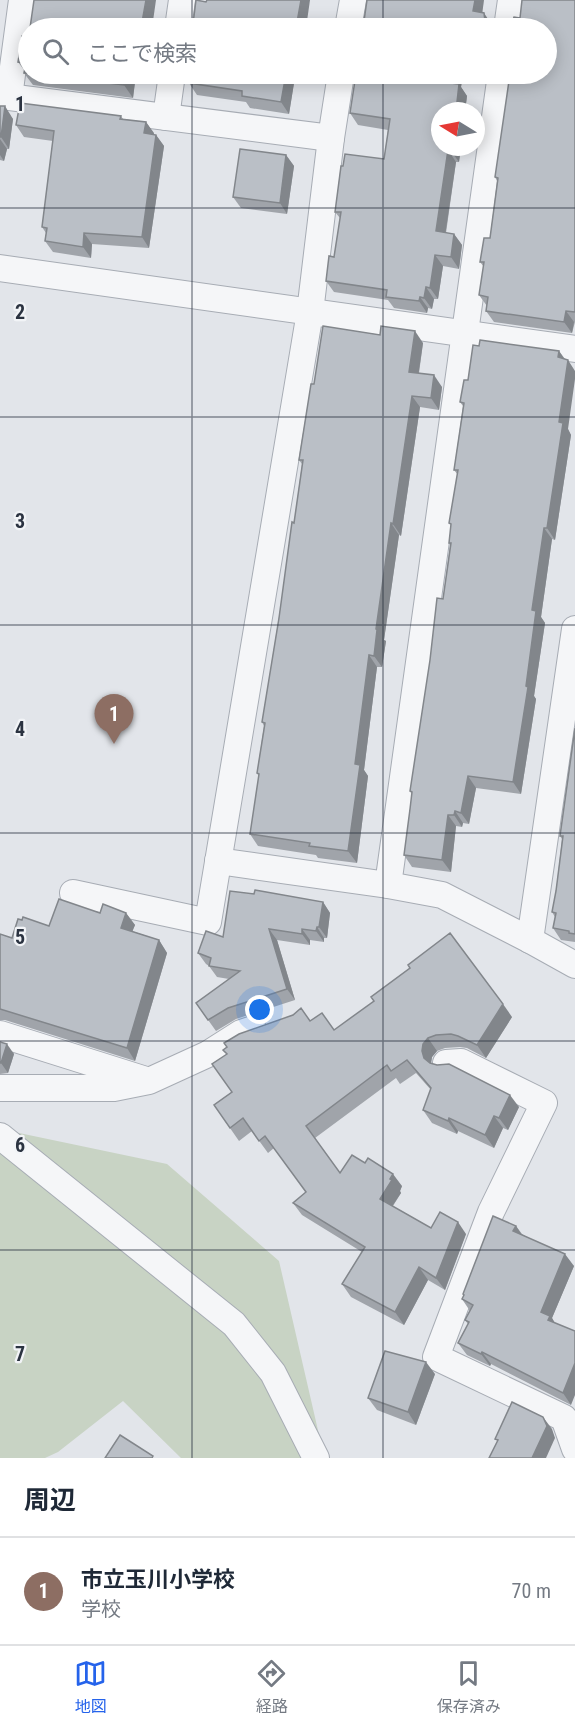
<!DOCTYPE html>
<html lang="ja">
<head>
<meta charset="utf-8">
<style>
	:root { --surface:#fff; --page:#f6f6f7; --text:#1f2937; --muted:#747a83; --line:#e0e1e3; --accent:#2563eb }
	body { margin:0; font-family:"Roboto Condensed","Noto Sans JP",sans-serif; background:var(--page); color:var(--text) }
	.compass { position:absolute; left:431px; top:102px; width:54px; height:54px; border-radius:50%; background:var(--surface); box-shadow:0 3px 15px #0003; rotate:280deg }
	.you { position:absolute; left:260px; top:1010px; width:21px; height:21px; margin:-15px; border:4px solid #fff; border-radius:50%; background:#1a73e8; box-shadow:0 0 0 9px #1a73e833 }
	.badge { display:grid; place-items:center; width:39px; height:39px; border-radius:50%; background:var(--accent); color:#fff; font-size:20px; font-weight:700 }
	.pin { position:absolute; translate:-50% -50px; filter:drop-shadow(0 2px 3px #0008) }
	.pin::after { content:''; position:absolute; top:32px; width:21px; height:18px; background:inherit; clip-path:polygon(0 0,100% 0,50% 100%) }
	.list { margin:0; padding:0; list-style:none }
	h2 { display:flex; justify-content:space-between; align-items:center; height:78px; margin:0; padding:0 24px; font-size:26px }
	h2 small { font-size:20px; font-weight:400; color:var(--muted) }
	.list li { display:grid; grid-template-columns:39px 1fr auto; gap:18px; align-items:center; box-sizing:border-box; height:108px; padding:0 24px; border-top:2px solid var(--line) }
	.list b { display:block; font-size:22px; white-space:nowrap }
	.list p { margin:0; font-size:20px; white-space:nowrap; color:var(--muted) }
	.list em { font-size:20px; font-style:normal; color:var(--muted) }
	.icon { flex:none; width:33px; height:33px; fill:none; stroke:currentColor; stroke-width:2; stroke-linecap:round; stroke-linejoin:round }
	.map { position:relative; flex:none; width:575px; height:1458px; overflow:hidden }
	.search { position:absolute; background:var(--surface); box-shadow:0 3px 15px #0003; left:18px; right:18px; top:18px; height:66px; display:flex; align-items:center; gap:15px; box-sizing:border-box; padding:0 21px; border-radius:33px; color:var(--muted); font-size:22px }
	.sheet { height:186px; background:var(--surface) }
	nav { display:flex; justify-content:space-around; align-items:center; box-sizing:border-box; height:84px; border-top:2px solid var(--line); background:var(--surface); font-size:16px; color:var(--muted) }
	nav a { display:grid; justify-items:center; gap:3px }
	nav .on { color:var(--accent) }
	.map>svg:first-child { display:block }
</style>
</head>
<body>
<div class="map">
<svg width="575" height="1458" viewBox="0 0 575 1458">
	<rect width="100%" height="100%" fill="#e2e5ea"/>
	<polygon fill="#c8d3c4" points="0,1129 167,1164 279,1261 320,1439 330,1458 181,1458 123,1401 58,1452 45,1458 0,1458"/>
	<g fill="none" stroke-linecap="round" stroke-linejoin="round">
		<g stroke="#a7acb4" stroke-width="28">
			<g id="street">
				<polyline points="178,28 182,0"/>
				<polyline points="348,28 353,0"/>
				<polyline points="507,28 511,0"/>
				<polyline points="0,96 331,138"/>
				<polyline points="9,97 22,0"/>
				<polyline points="166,117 172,74"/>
				<polyline points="0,268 575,349"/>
				<polyline points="218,861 388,885 442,895 530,940 575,965"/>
				<polyline points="388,885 501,74"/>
				<polyline points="73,893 208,922 310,312 331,138 341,74"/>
				<polyline points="530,940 575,629"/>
				<polyline points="0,1034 146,1080"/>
				<polyline points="446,1063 461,1062 544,1103 491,1212 436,1357 564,1418 575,1449"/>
				<polyline points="0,1088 114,1088 149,1081 208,1054 241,1033 253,1029"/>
				<polyline points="0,1136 234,1324 273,1373 316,1458"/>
			</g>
		</g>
		<use href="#street" stroke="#f5f6f8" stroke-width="26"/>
	</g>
	<g fill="#a0a4aa">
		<polygon points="575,0 575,322 572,333 494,322 486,311 487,306 479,295 484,267 480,262 490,238 497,181 495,177 520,18"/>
		<polygon points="28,37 28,74 136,74 133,98 33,85 24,73 24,70 18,62"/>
		<polygon points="190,74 319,74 318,81 295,77 289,114 250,108 246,102 197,95 189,83"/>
		<polygon points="356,74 463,74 461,87 467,96 459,162 456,162 446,233 454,234 462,245 459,269 443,266 438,299 434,299 432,309 428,308 427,313 394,308 388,300 334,292 326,281 334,257 340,218 335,212 384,159 388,130 358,125 350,113"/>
		<polygon points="0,106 13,119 9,149 7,149 4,161 0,160"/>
		<polygon points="121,116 123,119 146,122 154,134 156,135 164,146 149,248 92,244 91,258 53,252 45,241 46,233 42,227 53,141 24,137 16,125"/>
		<polygon points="286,155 294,166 287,214 241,208 233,197"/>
		<polygon points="423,343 419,373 442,387 439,410 420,407 401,536 399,535 384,640 386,641 382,667 377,667 364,770 368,776 357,863 318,858 316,855 258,846 250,834 259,776 257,773 264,726 262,722 294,523 302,464 299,460 314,384"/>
		<polygon points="479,346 559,351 565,359 568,429 571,435 555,540 552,539 541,617 545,623 534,696 536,699 521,794 476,788 469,824 463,823 462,827 456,826 451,872 412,867 404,855 410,809 412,794 410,791 443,599 450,545 449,543 451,525 449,523 458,475 454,470 463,406 460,402"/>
		<polygon points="575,728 575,942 561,940 553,928 555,917 552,912 556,891 562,839 560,836"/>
		<polygon points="254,894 323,902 330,913 327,938 324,938 324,942 310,940 310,945 277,940 295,1000 236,1019 216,1031 196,1003 229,979 217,977 209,966 206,964 198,953 223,937"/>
		<polygon points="100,913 126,913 135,925 132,931 159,940 167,953 135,1061 5,1020 0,1020 0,934 12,938 49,926"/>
		<polygon points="512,1017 486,1058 467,1048 460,1047 445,1048 437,1051 432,1057 431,1064 519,1107 508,1130 503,1128 494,1148 458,1131 457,1134 432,1123 423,1110 431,1090 416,1073 400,1084 396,1078 315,1138 340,1173 402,1186 400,1191 401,1193 393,1206 431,1228 466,1234 445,1290 428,1280 404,1325 351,1297 342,1284 362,1252 302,1215 293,1203 306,1192 274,1148 268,1153 252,1131 239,1141 214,1105 232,1092 310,1021 334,1030"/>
		<polygon points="0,1042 14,1054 8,1073 0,1074"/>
		<polygon points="516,1226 522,1234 574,1266 552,1318 554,1322 571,1405 491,1364 490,1366 467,1355 458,1343 468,1324 465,1320 470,1311 462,1299"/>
		<polygon points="435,1374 416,1425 377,1410 368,1398"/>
	</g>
	<g fill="#82868b">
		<polygon points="146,0 156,0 152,28 141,28"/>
		<polygon points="301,0 310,0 306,28 296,28"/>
		<polygon points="475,0 484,0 481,23 473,11"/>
		<polygon points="484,13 492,25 493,28 490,28 485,21"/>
		<polygon points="126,74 136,74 133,98 124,85"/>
		<polygon points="286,74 292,74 295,77 289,114 281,102"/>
		<polygon points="313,74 319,74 318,81"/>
		<polygon points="453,74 463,74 461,87 467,96 465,111 456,111 451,83"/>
		<polygon points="5,106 13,119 9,149 1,137"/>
		<polygon points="146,122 154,133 152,144 144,133"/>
		<polygon points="156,135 164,146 149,248 142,237"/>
		<polygon points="0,139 7,149 4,161 0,155"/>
		<polygon points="451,147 461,147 459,162 451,151"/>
		<polygon points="448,150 456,162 444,243 436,231"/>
		<polygon points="286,155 294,166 287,214 280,203"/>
		<polygon points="84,233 92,244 91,258 83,247"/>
		<polygon points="454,234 462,245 459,269 451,257"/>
		<polygon points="435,255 443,266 438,299 430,288"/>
		<polygon points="426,287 434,299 432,309 424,298"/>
		<polygon points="420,297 428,308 427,313 419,301"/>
		<polygon points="566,311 574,322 572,333 564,322"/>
		<polygon points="415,331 423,343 417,384 409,372"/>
		<polygon points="559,351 567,363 558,357"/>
		<polygon points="568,360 575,371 575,379 568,429 571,435 555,540 547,528 559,422"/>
		<polygon points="434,375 442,387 439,410 431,398"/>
		<polygon points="412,396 420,407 401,536 393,524"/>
		<polygon points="391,523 399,535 384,640 386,641 382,667 374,656 376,629"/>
		<polygon points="544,528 552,539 541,617 545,623 534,696 536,699 521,794 513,782 526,686 532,610"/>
		<polygon points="369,655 377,667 364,770 368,776 357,863 348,851 355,764"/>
		<polygon points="468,776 476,788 469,824 461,813"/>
		<polygon points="455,811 463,823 462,827 454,815"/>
		<polygon points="448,815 456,826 451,872 442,860"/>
		<polygon points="323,902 330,913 327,938 319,927"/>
		<polygon points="126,913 135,925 129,940 121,928"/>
		<polygon points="317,927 324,938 324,942 316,931"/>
		<polygon points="269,929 277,940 295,1000 287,989"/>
		<polygon points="302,929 310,940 310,945 302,934"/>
		<polygon points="159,940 167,953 135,1061 127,1048"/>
		<polygon points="503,1004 512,1017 486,1058 477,1045"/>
		<polygon points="428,1038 437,1051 432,1057 431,1063 433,1071 424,1058 422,1051 423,1044"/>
		<polygon points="7,1044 14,1054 8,1073 1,1063"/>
		<polygon points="510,1095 519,1107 508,1130 499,1118"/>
		<polygon points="494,1116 503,1128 494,1148 485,1135"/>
		<polygon points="449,1118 458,1131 457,1134 448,1121"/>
		<polygon points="393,1174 402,1186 400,1191 401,1193 389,1211 380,1199"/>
		<polygon points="458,1222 466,1234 445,1290 436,1278"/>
		<polygon points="516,1226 524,1238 513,1231"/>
		<polygon points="565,1254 574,1266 552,1318 558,1328 557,1332 541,1312"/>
		<polygon points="419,1267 428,1280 404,1325 395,1312"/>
		<polygon points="482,1352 491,1364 490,1366 481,1354"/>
		<polygon points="426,1362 435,1374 416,1425 408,1412"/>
		<polygon points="575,1363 575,1395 571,1405 563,1393"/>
		<polygon points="543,1417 552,1429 555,1438 546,1458 532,1458"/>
	</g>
	<g fill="#babfc6" stroke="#82868b" stroke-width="1.5">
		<polygon points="34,0 146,0 141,28 30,28"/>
		<polygon points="196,0 206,2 207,0 301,0 296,28 196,28 197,24 193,24"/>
		<polygon points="367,0 475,0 473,11 484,13 485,21 490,28 363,28"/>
		<polygon points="522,0 575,0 575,312 566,311 564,322 486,311 488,297 479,295 484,262 480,262 484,238 490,238 498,178 495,177 510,74 546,74 546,28 507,28 511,25 514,17 520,18"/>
		<polygon points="22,36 28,37 28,73 24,73 26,63 18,62"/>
		<polygon points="32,74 126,74 124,85"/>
		<polygon points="190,74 286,74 281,102 242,96 242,91 189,83"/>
		<polygon points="356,74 453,74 451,83 459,84 456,111 440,111 440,147 451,147 451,151 448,150 436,231 454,234 451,257 435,255 430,288 426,287 424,298 420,297 419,301 386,297 387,290 326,281 329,256 334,257 341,212 335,212 341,166 343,166 345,154 384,159 390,119 350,113"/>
		<polygon points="20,103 121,116 120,119 146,122 144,133 156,135 142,237 84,233 83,247 45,241 47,228 42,227 54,131 16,125"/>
		<polygon points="0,106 5,106 1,137 0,137"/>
		<polygon points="240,149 286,155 280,203 233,197"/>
		<polygon points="323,326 380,335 381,326 415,331 409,372 434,375 431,398 412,396 393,524 391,523 376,629 377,630 374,656 369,655 355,764 360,765 348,851 309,846 310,843 250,834 259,774 257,773 265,723 262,722 279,618 292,522 294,523 303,460 299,460 311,384 314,384"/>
		<polygon points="480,340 559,351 558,357 568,360 559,422 563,423 547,528 544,528 532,610 536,611 526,686 528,687 513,782 468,776 461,813 455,811 454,815 448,815 442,860 404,855 410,809 412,792 410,791 430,660 437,598 443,599 451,543 449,543 451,524 449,523 458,470 454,470 464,403 460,402 464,380 468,380 473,345 479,346"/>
		<polygon points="575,728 575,934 569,933 569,931 553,928 556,913 552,912 556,891 563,836 560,836"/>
		<polygon points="255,890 323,902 319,927 317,927 316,931 302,929 302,934 269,929 287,989 228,1008 208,1020 196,1003 240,971 209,966 211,958 198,953 206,931 223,937 230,891 254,894"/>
		<polygon points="59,899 100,913 103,904 126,913 121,928 159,940 127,1048 0,1009 0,934 12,938 18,919 22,920 23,917 49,926"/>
		<polygon points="450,933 503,1004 477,1045 458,1036 451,1034 436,1035 428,1038 423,1044 422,1051 424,1058 430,1063 437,1065 449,1064 510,1095 499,1118 494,1116 485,1135 449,1118 448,1121 423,1110 431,1088 407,1060 391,1071 387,1065 306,1126 340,1173 352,1155 365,1163 368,1158 393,1174 390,1179 392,1180 380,1199 431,1228 440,1212 458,1222 436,1278 419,1267 395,1312 342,1284 365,1247 293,1203 306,1192 265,1136 259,1141 243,1118 230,1128 214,1105 232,1092 212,1064 227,1054 223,1050 227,1047 224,1043 239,1034 293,1015 301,1008 310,1021 322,1013 334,1030 374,1001 371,997 410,968 408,965"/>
		<polygon points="0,1042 7,1044 1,1063 0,1063"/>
		<polygon points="493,1216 516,1226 513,1231 565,1254 541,1312 550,1316 548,1320 575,1331 575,1363 563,1393 482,1352 481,1354 458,1343 469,1322 465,1320 473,1305 462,1299 464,1295 463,1294"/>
		<polygon points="385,1351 426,1362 408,1412 368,1398"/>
		<polygon points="512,1402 543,1417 547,1426 532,1458 489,1458 498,1440 495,1439"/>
		<polygon points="120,1435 153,1456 152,1458 105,1458"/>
	</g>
	<path fill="none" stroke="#2b3341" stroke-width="1.5" stroke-opacity="0.55" d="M192,0V28M383,0V28M192,74V1458M383,74V1458M0,208H575M0,417H575M0,625H575M0,833H575M0,1041H575M0,1250H575"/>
	<g font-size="20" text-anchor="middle" font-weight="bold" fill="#2b3341" stroke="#f2f4f7" stroke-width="4.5" stroke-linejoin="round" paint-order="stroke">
		<text x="20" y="111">1</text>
		<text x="20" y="319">2</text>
		<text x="20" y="528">3</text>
		<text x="20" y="736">4</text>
		<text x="20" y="944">5</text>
		<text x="20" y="1152">6</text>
		<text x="20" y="1361">7</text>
	</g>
</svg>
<svg class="compass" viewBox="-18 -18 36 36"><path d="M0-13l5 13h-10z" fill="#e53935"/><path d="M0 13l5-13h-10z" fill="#747a83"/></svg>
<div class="you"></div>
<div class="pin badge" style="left:114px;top:744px;background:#8d6e63">1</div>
<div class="search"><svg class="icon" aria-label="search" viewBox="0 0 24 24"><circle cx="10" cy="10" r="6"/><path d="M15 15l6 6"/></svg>ここで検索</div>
</div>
<section class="sheet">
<h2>周辺<small></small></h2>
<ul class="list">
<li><span class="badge" style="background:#8d6e63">1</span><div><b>市立玉川小学校</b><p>学校</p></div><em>70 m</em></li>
</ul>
</section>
<nav>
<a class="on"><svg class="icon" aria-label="map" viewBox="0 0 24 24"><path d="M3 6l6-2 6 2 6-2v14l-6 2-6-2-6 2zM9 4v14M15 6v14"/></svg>地図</a>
<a><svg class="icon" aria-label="directions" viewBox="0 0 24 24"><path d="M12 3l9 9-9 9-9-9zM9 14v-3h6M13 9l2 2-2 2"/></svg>経路</a>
<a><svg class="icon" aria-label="saved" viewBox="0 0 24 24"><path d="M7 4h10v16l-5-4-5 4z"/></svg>保存済み</a>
</nav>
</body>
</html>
